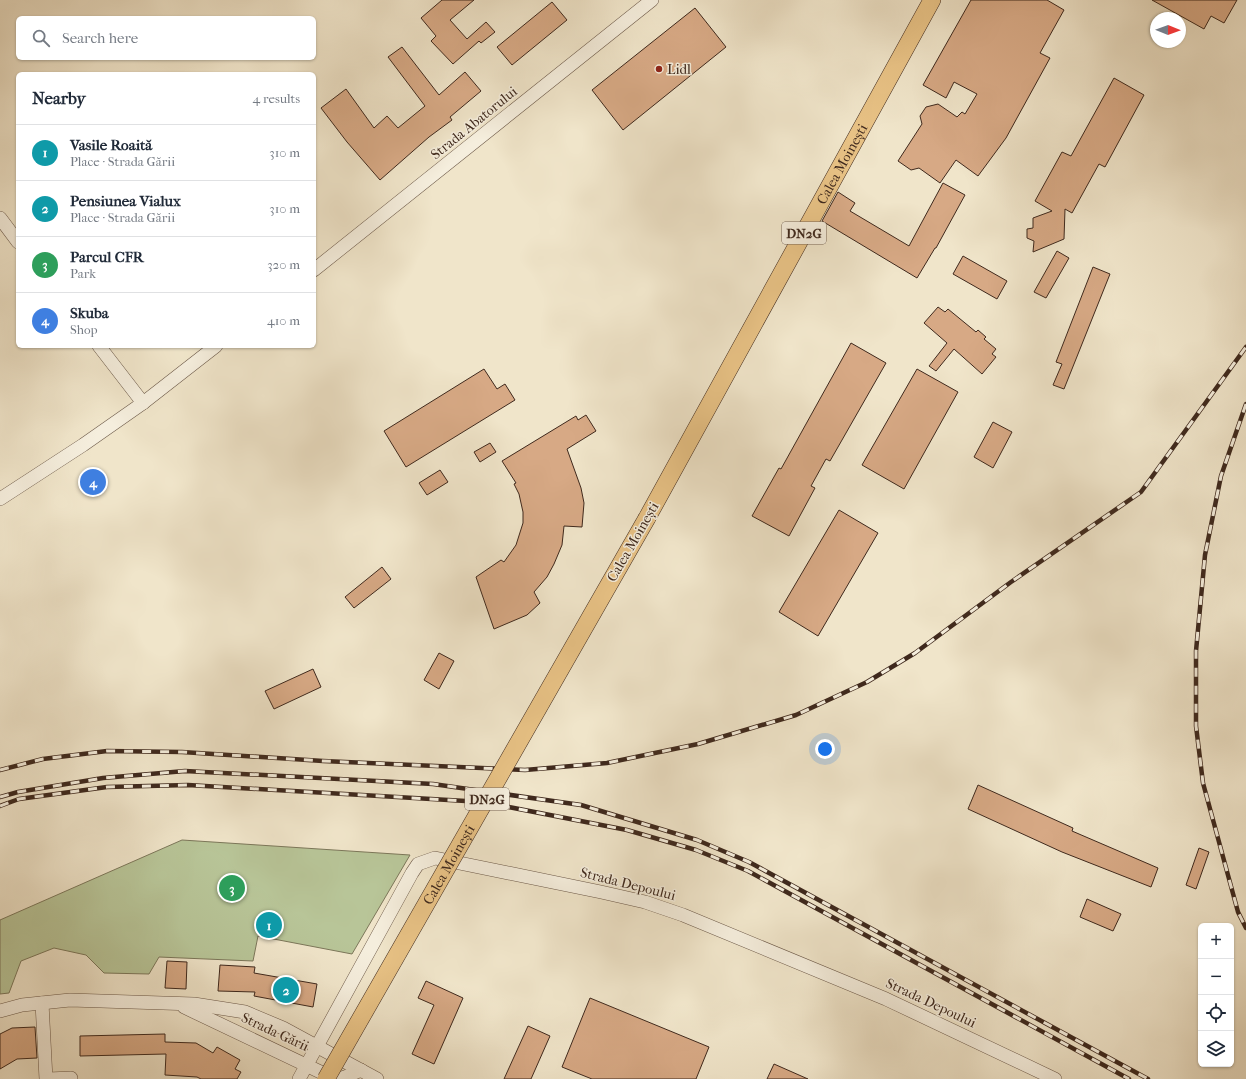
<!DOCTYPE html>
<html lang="en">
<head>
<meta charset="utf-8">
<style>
	:root { --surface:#fff; --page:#f6f6f7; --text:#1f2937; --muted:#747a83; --line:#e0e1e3; --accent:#8f2418 }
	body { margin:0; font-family:"IM FELL French Canon",serif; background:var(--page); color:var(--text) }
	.controls { position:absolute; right:12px; bottom:12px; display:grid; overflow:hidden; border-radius:6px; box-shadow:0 1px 3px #0004 }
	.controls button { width:36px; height:36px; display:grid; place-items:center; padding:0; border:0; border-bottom:1px solid var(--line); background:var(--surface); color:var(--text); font:20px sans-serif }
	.compass { position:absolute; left:1150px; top:12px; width:36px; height:36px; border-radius:50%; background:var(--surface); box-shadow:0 1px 3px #0004; rotate:91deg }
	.you { position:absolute; left:825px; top:749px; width:14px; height:14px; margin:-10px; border:3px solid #fff; border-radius:50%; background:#1a73e8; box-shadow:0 0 0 6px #1a73e833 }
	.badge { display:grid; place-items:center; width:26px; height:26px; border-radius:50%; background:var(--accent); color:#fff; font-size:13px; font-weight:700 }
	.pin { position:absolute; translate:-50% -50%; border:2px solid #fff; box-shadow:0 1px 4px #0006 }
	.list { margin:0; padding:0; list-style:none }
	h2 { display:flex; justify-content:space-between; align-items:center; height:52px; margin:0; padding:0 16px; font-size:17px }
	h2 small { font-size:13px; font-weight:400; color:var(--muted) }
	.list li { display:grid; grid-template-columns:26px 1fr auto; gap:12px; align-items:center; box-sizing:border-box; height:56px; padding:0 16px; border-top:1px solid var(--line) }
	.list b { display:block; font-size:15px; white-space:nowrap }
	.list p { margin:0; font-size:13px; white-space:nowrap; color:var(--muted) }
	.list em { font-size:13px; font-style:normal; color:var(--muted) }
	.icon { flex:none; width:22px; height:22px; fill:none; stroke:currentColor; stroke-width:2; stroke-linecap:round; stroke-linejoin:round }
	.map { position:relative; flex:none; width:1246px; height:1079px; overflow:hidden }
	.search { position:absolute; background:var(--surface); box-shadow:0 1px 3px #0004; left:16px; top:16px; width:300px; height:44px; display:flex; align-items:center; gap:10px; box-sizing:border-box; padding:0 14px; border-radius:6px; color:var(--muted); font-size:15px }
	.panel { position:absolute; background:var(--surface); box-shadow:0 1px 3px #0004; left:16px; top:72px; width:300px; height:276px; border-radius:6px }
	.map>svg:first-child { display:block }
</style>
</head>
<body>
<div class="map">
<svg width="1246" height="1079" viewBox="0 0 1246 1079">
	<rect width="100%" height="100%" fill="#f0e5ca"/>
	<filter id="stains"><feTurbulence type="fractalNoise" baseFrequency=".005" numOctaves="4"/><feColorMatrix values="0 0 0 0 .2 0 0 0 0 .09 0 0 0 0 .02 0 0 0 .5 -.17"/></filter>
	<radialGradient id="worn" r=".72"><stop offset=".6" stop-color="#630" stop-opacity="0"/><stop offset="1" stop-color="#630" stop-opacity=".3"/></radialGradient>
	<polygon fill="#b8c598" stroke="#7c775a" points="182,840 410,855 352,954 258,936 253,961 159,957 149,974 104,973 86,955 54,948 21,961 9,993 0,994 0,920"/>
	<g fill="#d7a985" stroke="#3f291d">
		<polygon points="442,0 474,0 450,20 467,39 486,22 495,32 481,43 479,41 453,64 431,41 436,36 421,18"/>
		<polygon points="971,0 1047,0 1064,10 1040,53 1050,58 1006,138 978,176 956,160 940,183 919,168 911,170 898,161 922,124 920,116 926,107 938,104 957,117 962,112 965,114 977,94 954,82 946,98 923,85"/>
		<polygon points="1152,0 1237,0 1224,23 1211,16 1204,29"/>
		<polygon points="552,2 567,20 512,65 497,47"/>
		<polygon points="695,8 726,47 623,130 592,90"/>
		<polygon points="402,47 439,95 465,72 481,91 450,117 452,120 429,137 380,180 347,142 321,108 346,89 374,128 387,116 398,128 425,106 388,57"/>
		<polygon points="1114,78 1144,95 1105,167 1099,164 1072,213 1065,209 1064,239 1033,252 1034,241 1027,238 1027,229 1033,228 1033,218 1052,211 1035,201 1062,152 1071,156"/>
		<polygon points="943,183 965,195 936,248 935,248 917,278 822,221 838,192 855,203 850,211 909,246"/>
		<polygon points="1057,251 1069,258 1046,298 1034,292"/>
		<polygon points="963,256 1007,281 997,299 953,274"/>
		<polygon points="1093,267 1110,274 1064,389 1053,385 1062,364 1056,362"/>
		<polygon points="938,307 945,312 948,309 976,332 978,330 986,337 984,339 996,349 992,354 996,357 982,374 954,349 936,371 929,366 947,343 924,323"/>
		<polygon points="851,343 886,363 830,461 826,459 811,486 815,488 789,536 752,516 779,468 781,469"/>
		<polygon points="484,369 497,389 505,384 515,400 406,467 384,431"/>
		<polygon points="917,369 958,392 904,489 862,465"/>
		<polygon points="586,415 596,431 567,449 581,488 584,503 582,527 564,526 562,545 554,564 547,577 534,592 540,603 527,615 494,629 476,577 501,560 504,562 516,545 523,523 523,512 519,494 514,484 516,483 502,461 576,416 578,420"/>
		<polygon points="993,422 1012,432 993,468 974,457"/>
		<polygon points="490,443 496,452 480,462 474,452"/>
		<polygon points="440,470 448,482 427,495 419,483"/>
		<polygon points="839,510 878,533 818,636 779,612"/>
		<polygon points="382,567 391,579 354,608 345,597"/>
		<polygon points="439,653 454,661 439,689 424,680"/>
		<polygon points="313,669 321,687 274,709 265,691"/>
		<polygon points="978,785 1073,828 1072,831 1158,868 1151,887 1062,852 968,809"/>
		<polygon points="1199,848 1209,852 1196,889 1186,885"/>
		<polygon points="1087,899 1121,914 1113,931 1080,917"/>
		<polygon points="167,961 187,962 186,989 165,988"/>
		<polygon points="220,965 255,967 254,973 317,984 313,1007 254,996 255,992 218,991"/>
		<polygon points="426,981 463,998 434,1064 412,1054 434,1005 418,998"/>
		<polygon points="590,998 709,1047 696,1079 592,1079 562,1067"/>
		<polygon points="528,1026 550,1036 531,1079 504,1079"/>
		<polygon points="35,1027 37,1058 17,1059 0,1069 0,1034 12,1028"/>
		<polygon points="165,1034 165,1042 196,1043 213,1053 217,1047 240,1060 235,1069 241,1072 237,1079 201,1079 197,1077 165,1075 166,1054 80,1056 80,1036"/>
		<polygon points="774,1064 808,1079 767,1079"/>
	</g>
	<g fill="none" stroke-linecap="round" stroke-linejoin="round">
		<g stroke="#6b5848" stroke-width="14">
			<g id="minor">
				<polyline points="0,218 18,242"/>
				<polyline points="314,270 652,0"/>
				<polyline points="99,346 143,403"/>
				<polyline points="0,499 83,445 143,403 216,346"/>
				<polyline points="42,1003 46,1079"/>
				<polyline points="184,1007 331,1077 343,1078 361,1070"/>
				<polyline points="0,1011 22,1005 70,1000 194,1004 245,1012 283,1028 377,1079"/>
				<polyline points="49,1079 71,1078"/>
				<polyline points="299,1079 412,873 418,864 435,858 601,892 645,902 683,915 886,999 1055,1079"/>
			</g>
		</g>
		<g stroke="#3f291d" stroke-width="18">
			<g id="major">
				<path id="s1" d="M647,518L932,0"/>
			</g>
		</g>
		<use href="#minor" stroke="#f5eedd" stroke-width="13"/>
		<use href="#major" stroke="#e8c285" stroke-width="17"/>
		<g stroke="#3f291d" stroke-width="4.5">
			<g id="rail">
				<polyline points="1246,404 1221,476 1205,555 1196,651 1196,726 1203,783 1238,912 1246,928"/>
				<polyline points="0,770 43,759 107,751 182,752 323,761 525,770 607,763 698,744 796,715 867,682 915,653 1011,582 1141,492 1246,347"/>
				<polyline points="0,797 18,792 103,778 185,771 433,784 581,805 697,840 749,862 1148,1079"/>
				<polyline points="0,806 19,799 107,787 188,785 483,802 627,830 696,850 748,871 1129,1079"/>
			</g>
		</g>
		<use href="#rail" stroke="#f5eedd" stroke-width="3" stroke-dasharray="9" stroke-linecap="butt"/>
		<g stroke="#3f291d" stroke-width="18" stroke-linecap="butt">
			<g id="major-bridge">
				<path id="s2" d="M326,1079L647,518"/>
			</g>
		</g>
		<use href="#major-bridge" stroke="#e8c285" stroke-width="17"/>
	</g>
	<circle fill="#8f2418" stroke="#f5eedd" stroke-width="1.5" cx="659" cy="69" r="4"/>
	<g text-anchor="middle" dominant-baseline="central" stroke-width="3" stroke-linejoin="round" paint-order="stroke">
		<g fill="#f5eedd" stroke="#766457" stroke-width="1">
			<rect x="782" y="222" width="44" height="22" rx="3"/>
			<rect x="465" y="788" width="44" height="22" rx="3"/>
		</g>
		<g font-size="13" font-weight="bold" fill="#3f291d">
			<text x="804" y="233">DN2G</text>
			<text x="487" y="799">DN2G</text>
		</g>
		<g font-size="14" fill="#3f291d" stroke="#f5eedd" text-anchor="start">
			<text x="667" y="69">Lidl</text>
		</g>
		<g font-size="14" fill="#3f291d" stroke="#f5eedd">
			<text transform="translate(474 123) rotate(-39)">Strada Abatorului</text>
			<text stroke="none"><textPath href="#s1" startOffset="404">Calea Moinești</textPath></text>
			<text transform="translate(633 542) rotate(-60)">Calea Moinești</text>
			<text stroke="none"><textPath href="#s2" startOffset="247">Calea Moinești</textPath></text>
			<text transform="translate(628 884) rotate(14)">Strada Depoului</text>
			<text transform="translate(931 1003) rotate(25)">Strada Depoului</text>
			<text transform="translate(275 1032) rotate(25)">Strada Gării</text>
		</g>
	</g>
	<rect width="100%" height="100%" filter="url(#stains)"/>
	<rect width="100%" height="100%" fill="url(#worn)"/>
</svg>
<div class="controls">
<button>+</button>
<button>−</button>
<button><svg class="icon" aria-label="locate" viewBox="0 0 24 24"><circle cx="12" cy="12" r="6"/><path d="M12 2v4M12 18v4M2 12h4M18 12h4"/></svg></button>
<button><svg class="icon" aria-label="layers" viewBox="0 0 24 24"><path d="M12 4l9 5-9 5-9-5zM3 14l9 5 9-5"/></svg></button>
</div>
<svg class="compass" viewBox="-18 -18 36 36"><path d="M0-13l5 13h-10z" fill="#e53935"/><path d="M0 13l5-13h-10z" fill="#747a83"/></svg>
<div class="you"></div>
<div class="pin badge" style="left:269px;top:925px;background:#0f9aa8">1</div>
<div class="pin badge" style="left:286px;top:990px;background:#0f9aa8">2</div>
<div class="pin badge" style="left:232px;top:888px;background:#2e9e5b">3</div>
<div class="pin badge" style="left:93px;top:482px;background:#3f7fe0">4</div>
<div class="search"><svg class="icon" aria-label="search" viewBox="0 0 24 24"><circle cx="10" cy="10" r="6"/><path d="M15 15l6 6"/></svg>Search here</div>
<section class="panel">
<h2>Nearby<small>4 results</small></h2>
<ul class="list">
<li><span class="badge" style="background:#0f9aa8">1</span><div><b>Vasile Roaită</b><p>Place · Strada Gării</p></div><em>310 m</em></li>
<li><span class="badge" style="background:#0f9aa8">2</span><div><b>Pensiunea Vialux</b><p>Place · Strada Gării</p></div><em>310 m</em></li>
<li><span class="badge" style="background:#2e9e5b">3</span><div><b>Parcul CFR</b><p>Park</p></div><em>320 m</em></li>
<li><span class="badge" style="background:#3f7fe0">4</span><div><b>Skuba</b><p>Shop</p></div><em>410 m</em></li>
</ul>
</section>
</div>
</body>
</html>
